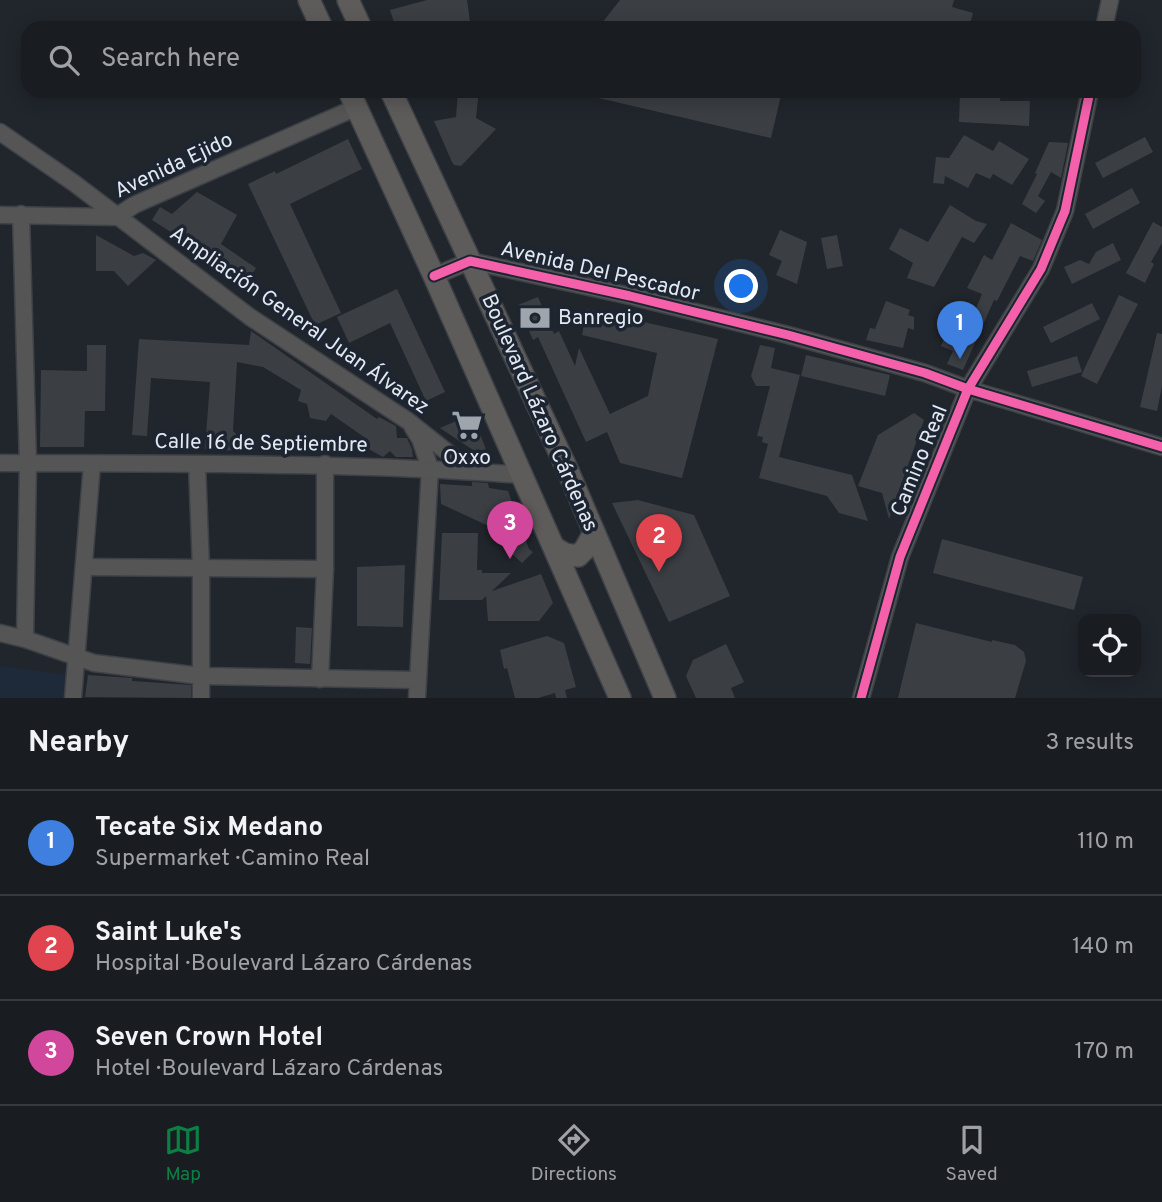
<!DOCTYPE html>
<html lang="en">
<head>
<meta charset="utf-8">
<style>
	:root { --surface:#191c21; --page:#26292e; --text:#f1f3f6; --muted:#9fa1a5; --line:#373a3f; --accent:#0b8043 }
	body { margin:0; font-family:Overpass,sans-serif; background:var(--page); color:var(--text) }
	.controls { position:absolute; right:21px; bottom:21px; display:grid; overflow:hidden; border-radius:14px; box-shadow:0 4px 18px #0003 }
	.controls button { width:63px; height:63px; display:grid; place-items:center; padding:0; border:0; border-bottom:2px solid var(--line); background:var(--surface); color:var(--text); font:35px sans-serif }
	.you { position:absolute; left:742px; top:287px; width:24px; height:24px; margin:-18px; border:5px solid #fff; border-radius:50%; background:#1a73e8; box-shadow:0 0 0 10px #1a73e833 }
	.badge { display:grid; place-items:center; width:46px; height:46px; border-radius:50%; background:var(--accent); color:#fff; font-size:23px; font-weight:700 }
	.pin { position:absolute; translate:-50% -58px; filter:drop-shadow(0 2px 4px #0008) }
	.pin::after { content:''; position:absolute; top:37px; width:24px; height:21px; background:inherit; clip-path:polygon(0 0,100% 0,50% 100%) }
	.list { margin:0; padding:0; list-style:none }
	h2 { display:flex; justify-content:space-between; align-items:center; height:91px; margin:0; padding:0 28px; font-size:30px }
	h2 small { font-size:23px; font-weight:400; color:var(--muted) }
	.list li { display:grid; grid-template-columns:46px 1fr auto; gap:21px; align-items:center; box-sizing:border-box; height:105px; padding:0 28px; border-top:2px solid var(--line) }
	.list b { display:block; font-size:26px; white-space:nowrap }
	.list p { margin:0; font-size:23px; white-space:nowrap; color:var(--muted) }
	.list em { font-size:23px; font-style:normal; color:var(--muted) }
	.icon { flex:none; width:38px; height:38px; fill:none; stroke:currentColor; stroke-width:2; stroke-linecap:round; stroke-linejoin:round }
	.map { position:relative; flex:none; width:1162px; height:698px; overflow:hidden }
	.search { position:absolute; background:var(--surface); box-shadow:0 4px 18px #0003; left:21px; right:21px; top:21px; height:77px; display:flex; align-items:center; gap:18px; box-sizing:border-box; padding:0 24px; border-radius:21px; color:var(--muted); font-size:26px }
	.sheet { height:406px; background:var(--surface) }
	nav { display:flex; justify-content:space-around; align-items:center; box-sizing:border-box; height:98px; border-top:2px solid var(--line); background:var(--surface); font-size:19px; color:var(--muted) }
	nav a { display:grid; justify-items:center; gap:4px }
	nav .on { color:var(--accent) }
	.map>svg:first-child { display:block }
</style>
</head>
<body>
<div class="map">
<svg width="1162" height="698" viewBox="0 0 1162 698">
	<rect width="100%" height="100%" fill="#21262c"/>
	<polygon fill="#1e2a39" points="0,666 69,675 67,698 0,698"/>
	<g fill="#3b3f44">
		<polygon points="427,0 467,0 470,22 450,28 396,28 390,10"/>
		<polygon points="620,0 954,0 952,7 973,13 969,28 598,28"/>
		<polygon points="458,91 479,91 476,118 496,129 461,166 454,165 452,162 434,121 456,117"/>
		<polygon points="590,91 782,91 771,138 590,96"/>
		<polygon points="960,91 1001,92 1000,101 1030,101 1029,126 959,122"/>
		<polygon points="964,135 993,151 999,141 1029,159 1012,185 993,174 990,179 976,173 968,188 945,176 944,184 933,183 936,157 949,158"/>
		<polygon points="1145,137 1153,152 1103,178 1095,163"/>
		<polygon points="348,139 362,169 290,204 341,313 315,325 248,184 275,171 276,174"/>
		<polygon points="1049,142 1068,143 1061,178 1051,172 1038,196 1045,201 1036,213 1022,204 1037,174 1035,173"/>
		<polygon points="1132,188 1140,203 1093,229 1085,214"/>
		<polygon points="197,192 237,215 221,244 256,268 248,281 152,220 160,207 172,214"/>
		<polygon points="950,205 976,221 987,224 974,243 962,237 934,287 907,278 913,263 889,249 900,228 928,242"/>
		<polygon points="1153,222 1162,227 1162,243 1151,262 1154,264 1145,283 1126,273"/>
		<polygon points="1011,223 1042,240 1033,261 1020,256 997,301 994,300 963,370 947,364 953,351 941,346 952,320 965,326 969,316 972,318 982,294 967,288 984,255 992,260"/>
		<polygon points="780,230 807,242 797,284 776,275 782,261 769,255"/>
		<polygon points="96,235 134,256 143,253 156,260 128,286 114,271 96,271"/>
		<polygon points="837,235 843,266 827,269 821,238"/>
		<polygon points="1113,243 1121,260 1072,284 1064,267 1080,260 1089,264 1096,252"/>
		<polygon points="397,289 445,392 426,401 390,323 349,343 337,317"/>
		<polygon points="1119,295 1138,304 1097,384 1081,376"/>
		<polygon points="538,297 554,334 559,331 575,366 579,348 610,414 648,396 657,353 582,335 587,309 718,339 682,478 620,463 607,432 586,442 538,337 533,340 518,305"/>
		<polygon points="886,301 910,310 908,315 914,317 914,330 908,328 903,348 866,340 870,328 875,329"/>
		<polygon points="1092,303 1100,319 1051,343 1043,327"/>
		<polygon points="251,331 377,419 379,417 396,426 397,438 407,438 412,449 413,457 396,457 390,451 383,457 365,447 364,437 331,414 326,421 310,418 307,404 298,401 301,390 263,367 237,362 233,431 240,438 240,451 205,449 210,382 151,378 147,436 132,435 139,339 249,345"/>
		<polygon points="1157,333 1162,334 1162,386 1157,411 1140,407"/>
		<polygon points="87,345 106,345 105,411 85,411 84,447 40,447 41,370 87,371"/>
		<polygon points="760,345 775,348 771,368 800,375 779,457 852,475 868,521 839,513 827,496 759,478 768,444 762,442 763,437 757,436 770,386 756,386 751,376"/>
		<polygon points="806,355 890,375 885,396 801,376"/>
		<polygon points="1077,356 1082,372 1032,387 1027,371"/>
		<polygon points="914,413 924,420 889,519 882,493 858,486 878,435"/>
		<polygon points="472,414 491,462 440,428"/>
		<polygon points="472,482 488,483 489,488 508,491 529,549 533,552 522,563 489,533 506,534 441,504 440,484 472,486"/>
		<polygon points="638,500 694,515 730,596 669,622 612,503"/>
		<polygon points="442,533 478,533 477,570 482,570 482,573 511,573 492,591 541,574 553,603 539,621 488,621 486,596 482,600 439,600"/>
		<polygon points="942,539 1083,577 1074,610 933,573"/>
		<polygon points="405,565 403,627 357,626 357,567"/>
		<polygon points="916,623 992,642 992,640 1015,645 1024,652 1026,661 1015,698 898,698"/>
		<polygon points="296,627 312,628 310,664 295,663"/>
		<polygon points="547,636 564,643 576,687 565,690 567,698 556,698 555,693 538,698 515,698 507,668 504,669 500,650"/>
		<polygon points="726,644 744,682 731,688 735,698 696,698 686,676 693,660"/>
		<polygon points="88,675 132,678 132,681 191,685 191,698 85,697"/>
	</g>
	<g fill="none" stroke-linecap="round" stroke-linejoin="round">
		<g stroke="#3d4147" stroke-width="19">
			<g id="minor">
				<polyline points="1104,28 1110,0"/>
				<polyline points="0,132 74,183 250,317 408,421 471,471"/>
				<polyline points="21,214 28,464 25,639"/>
				<polyline points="0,215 116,217 134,205 357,107"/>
				<polyline points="434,276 470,261 630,296 788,335 925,373 968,389 1162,447"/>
				<polyline points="413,428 420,439 430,468 417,698"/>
				<path d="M0,463C174,464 348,462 522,475"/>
				<polyline points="197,464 201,569 201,698"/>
				<polyline points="84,567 325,569"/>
				<polyline points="0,633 25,639 94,663 201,676 417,680"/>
				<polyline points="320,679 325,569 325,464"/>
				<polyline points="73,698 92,464"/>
				<polyline points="861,698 900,557 968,389 1041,269 1065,211 1090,91"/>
			</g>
		</g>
		<g stroke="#3d4147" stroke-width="24">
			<g id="major">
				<polyline points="309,0 322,28"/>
				<polyline points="348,0 361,28"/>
				<polyline points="349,91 434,276 620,698"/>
				<polyline points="391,91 568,471 665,698"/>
				<polyline points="555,548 565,554 578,556 585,549 594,533"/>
			</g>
		</g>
		<use href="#minor" stroke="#545554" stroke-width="16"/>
		<use href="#major" stroke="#5e5c5b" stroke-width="21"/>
		<g stroke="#1c2531" stroke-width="13">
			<g id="cycleway">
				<polyline points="434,276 470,261 630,296 788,335 925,373 968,389 1162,447"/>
				<polyline points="861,698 900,557 968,389 1041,269 1065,211 1090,91"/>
			</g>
		</g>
		<use href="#cycleway" stroke="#f560ab" stroke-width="9"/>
	</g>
	<defs>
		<g id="bank-bare" transform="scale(2.415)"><path d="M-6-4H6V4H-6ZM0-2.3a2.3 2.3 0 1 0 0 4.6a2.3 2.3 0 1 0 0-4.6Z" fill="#9fa5ac" stroke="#1c2531" stroke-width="2.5" paint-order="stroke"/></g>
		<g id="supermarket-bare" transform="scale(2.415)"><path d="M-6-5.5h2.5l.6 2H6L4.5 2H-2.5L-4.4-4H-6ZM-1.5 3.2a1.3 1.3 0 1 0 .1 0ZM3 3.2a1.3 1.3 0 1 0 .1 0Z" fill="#9fa5ac" stroke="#1c2531" stroke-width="2.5" paint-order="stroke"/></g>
	</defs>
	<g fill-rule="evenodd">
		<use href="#bank-bare" x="535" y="318"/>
		<use href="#supermarket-bare" x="467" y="425"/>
	</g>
	<g text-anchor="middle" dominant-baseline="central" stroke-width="7" stroke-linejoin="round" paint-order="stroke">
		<g font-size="21" fill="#e3e9f1" stroke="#1c2531">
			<text transform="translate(174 166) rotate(-25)">Avenida Ejido</text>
			<text transform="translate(600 272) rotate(13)">Avenida Del Pescador</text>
			<text transform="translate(299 321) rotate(35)">Ampliación General Juan Álvarez</text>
			<text transform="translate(539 413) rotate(66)">Boulevard Lázaro Cárdenas</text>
			<text transform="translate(261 444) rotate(1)">Calle 16 de Septiembre</text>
			<text transform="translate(920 461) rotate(-68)">Camino Real</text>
		</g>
		<g font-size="21" fill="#e3e9f1" stroke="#1c2531" text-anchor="start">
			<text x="558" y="318">Banregio</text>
			<text x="467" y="458" text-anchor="middle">Oxxo</text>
		</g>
	</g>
</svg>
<div class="controls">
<button><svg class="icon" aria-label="locate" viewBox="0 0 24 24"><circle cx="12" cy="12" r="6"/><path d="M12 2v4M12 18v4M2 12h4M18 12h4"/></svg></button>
</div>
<div class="you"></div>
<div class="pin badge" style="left:960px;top:359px;background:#3f7fe0">1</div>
<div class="pin badge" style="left:659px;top:572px;background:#e0444e">2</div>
<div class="pin badge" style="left:510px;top:559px;background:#d1479c">3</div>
<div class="search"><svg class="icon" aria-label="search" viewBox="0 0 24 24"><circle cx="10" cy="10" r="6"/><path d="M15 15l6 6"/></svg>Search here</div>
</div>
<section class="sheet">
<h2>Nearby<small>3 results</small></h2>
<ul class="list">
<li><span class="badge" style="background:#3f7fe0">1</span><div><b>Tecate Six Medano</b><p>Supermarket · Camino Real</p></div><em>110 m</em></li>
<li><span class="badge" style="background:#e0444e">2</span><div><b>Saint Luke's</b><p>Hospital · Boulevard Lázaro Cárdenas</p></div><em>140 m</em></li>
<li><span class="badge" style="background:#d1479c">3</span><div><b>Seven Crown Hotel</b><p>Hotel · Boulevard Lázaro Cárdenas</p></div><em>170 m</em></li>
</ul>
</section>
<nav>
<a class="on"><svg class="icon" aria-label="map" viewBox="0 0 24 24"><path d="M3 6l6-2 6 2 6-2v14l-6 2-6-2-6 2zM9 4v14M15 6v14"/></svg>Map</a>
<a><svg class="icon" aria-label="directions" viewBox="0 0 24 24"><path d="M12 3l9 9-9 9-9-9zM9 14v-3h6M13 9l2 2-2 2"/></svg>Directions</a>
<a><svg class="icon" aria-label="saved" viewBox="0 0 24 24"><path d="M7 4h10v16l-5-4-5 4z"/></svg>Saved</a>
</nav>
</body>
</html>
